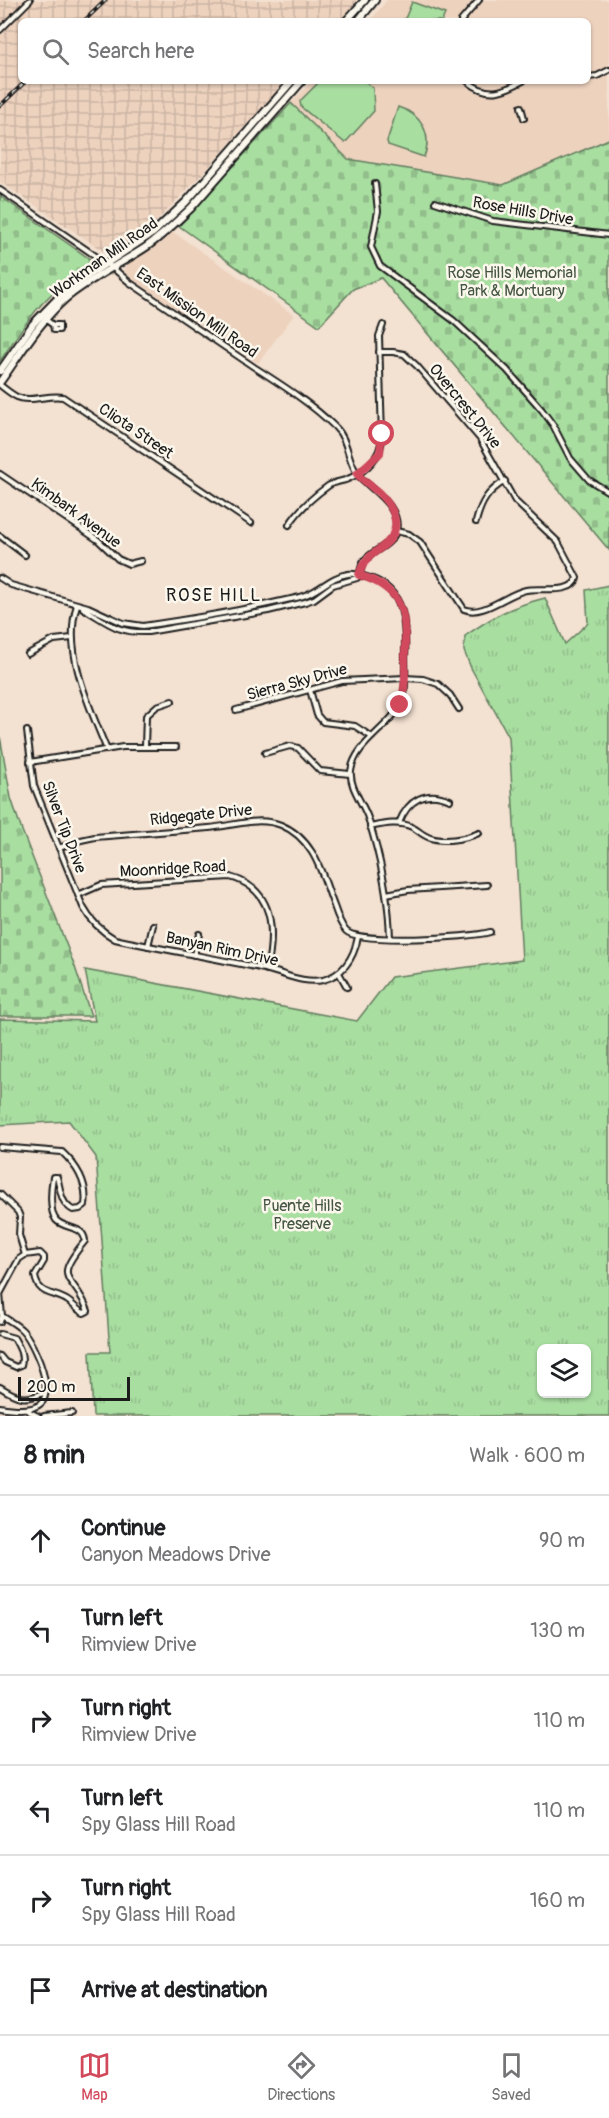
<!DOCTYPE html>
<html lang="en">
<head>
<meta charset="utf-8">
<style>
	:root { --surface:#fff; --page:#f6f6f6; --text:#202124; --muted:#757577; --line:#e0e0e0; --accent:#d1495b }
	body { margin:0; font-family:Pangolin,sans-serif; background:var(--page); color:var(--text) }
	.controls { position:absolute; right:18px; bottom:18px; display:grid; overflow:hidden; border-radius:9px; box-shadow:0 2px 4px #0004 }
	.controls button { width:54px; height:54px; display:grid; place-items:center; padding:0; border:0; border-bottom:2px solid var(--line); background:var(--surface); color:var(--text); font:30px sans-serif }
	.scale { position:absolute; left:18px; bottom:15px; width:112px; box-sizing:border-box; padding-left:6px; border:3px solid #1c1c1c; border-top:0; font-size:16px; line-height:21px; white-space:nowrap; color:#1c1c1c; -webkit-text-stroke:4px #fbf7ec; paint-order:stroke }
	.stop { position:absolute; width:18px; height:18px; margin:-14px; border:4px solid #d1495b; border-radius:50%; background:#fff }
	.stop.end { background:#d1495b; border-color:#fff; box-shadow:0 2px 6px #0008 }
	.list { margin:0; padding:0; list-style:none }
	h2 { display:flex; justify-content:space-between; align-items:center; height:78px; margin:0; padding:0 24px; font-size:26px }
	h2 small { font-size:20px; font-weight:400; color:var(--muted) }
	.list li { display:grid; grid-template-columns:39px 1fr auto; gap:18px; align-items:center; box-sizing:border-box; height:90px; padding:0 24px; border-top:2px solid var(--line) }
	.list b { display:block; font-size:22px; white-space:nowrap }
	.list p { margin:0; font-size:20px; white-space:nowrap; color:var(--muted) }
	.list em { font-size:20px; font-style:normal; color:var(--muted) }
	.icon { flex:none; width:33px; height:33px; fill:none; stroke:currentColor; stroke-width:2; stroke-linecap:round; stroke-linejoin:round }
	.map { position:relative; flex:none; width:609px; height:1416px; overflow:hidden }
	.search { position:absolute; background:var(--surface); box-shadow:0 2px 4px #0004; left:18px; right:18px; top:18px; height:66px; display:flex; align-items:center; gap:15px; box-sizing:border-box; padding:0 21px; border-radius:9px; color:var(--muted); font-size:22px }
	.sheet { height:618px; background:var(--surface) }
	nav { display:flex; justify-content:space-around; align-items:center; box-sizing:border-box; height:84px; border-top:2px solid var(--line); background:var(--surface); font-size:16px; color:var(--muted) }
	nav a { display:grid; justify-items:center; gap:3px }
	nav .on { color:var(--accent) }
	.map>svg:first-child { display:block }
</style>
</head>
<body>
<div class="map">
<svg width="609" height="1416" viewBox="0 0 609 1416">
	<defs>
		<pattern id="industrial-grid" width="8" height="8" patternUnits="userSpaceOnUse" patternTransform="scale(1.5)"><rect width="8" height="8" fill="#edd2be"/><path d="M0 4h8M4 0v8" fill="none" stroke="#cbb4a3"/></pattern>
		<pattern id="grass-tufts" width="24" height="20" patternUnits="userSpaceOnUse" patternTransform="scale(1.5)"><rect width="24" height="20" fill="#a9dea1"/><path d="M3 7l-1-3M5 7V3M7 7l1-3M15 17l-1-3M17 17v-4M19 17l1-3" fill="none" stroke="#91be8a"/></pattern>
		<pattern id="cemetery-stones" width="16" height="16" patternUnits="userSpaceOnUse" patternTransform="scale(1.5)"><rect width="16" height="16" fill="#a9dea1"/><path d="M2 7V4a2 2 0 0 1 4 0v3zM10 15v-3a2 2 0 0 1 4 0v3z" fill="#91be8a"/></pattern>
	</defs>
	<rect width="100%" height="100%" fill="#f3e1d1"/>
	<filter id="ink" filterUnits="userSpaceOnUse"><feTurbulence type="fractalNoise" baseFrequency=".0167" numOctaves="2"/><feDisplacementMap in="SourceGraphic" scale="12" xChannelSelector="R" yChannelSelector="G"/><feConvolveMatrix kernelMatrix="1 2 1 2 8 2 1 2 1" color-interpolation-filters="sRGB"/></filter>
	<g filter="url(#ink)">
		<g fill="#edd2be">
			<polygon points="387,0 609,0 609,139 504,185 348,159 291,103 312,81 588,81 588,21 370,21"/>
			<polygon points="173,232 294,315 258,363 133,280 124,271 127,265"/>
		</g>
		<polygon fill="url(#industrial-grid)" points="0,0 359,0 340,21 21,21 21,81 286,81 206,170 151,227 109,255 0,182"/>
		<path fill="url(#grass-tufts)" stroke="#627d5e" stroke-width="1.5" fill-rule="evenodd" d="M609,585V1416H93L90,1352H110L96,1157L69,1121L0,1125V1019L95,1021L85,970L357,1021L391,977L522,960L509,737L471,668L464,651L465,636C495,615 510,607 545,598L565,644L588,623L586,590ZM586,1348V1394H542V1348Z"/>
		<g fill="url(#cemetery-stones)" stroke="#627d5e" stroke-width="1.5">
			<polygon points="291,103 348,159 503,185 609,139 609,550 381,278 353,289 319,326 179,226"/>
			<path d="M0,196L94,262C84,274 68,279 56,290C33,310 17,336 0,361Z"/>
			<polygon points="0,736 11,798 21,828 75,967 91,1016 0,1016"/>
		</g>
		<g fill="#a9dea1" stroke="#627d5e" stroke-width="1.5">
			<polygon points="412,2 445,14 442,21 404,21"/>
			<polygon points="320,81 365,81 373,88 374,111 345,143 301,107 300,101"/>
			<path d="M398,107C421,114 433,134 424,157L388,145L387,141Z"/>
		</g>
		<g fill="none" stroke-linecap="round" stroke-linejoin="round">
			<g stroke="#1c1c1c" stroke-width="8">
				<g id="minor">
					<polyline points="461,21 479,0"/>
					<polyline points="0,30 30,0"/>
					<polyline points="588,77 597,76 609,70"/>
					<path d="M467,81C488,98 502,92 523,81"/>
					<polyline points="521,107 524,118"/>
					<polyline points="375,184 378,211 371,247 380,266 453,320 507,370 542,410 553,425 570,458 589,480 609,492"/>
					<path d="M0,190L113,268L129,282C171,311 213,339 254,367C282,385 312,404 335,427C349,440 347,462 359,476C371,490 402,507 396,531C391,547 371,550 363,562C361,566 361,571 359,575"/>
					<polyline points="435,202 493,221 609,235"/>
					<polyline points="45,319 53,325 54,330 59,330 59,325 53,325"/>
					<path d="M379,352H393L404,354L417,366L480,439L515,501L558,542L577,578C573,595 540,587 526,590C506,594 483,617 464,609L420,542L409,534L396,531"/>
					<path d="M0,385C5,389 11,394 17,397C31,403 48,394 63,397L251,523"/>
					<polyline points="0,474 98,540 118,559 129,564 141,561"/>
					<path d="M476,522C481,502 488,491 505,481"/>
					<path d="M289,525C298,511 314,496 328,486C335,481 343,482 350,478C367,471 381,456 382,437L379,336L383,325"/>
					<polyline points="0,536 25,555"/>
					<path d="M0,578L11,585L88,607L123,623L143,626C191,619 239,611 286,600C295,598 304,597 312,592C324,586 333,576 348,574C355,573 363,576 370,578C406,590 406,625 405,658C405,669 406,682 404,694C397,726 356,739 351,771C349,787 363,803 368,818C380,856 389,898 390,938"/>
					<path d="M77,605C62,650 90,708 107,750"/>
					<path d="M83,608C108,623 117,633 148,632L268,611L305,602L314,599L333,585L357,578L359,575"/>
					<polyline points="28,654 54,640 72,638"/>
					<polyline points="310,690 317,715 323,722 355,726 372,737"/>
					<polyline points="236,710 342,681 405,678 423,679 438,684 450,695 459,709"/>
					<path d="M27,731L34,786L83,907C91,922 101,931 115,939C165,950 215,958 264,969C284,973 302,984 323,980C345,974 354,957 358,937"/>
					<polyline points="145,746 146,716 157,706 172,701"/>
					<polyline points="265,753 290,746 298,748 320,771 350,774"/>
					<polyline points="30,762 123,747 176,747"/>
					<path d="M399,823C408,800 426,789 450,800"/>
					<path d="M370,827C385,824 398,821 412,827C418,830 422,835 428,837C443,843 465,839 479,833"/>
					<path d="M59,848L81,840L95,837C134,834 171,831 209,828C233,826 258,816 281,825C315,839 322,875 334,906C337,915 340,924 346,931C359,944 470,938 490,932"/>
					<polyline points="386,894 408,890 487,885"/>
					<path d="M78,895L101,885L230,877C275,889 275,931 267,970"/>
					<polyline points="148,946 153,925"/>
					<polyline points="194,955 199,934"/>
					<polyline points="339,973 347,987"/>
					<path d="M0,1147L62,1152C77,1166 88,1184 85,1205L80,1209L73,1210C60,1203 61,1190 57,1177H53C51,1188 49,1211 56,1220C65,1230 84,1225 85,1241C50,1283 74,1273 88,1311L84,1313C78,1311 74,1305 68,1301C55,1292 38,1296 35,1276L44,1261V1257L40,1253L25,1255L19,1259L0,1294"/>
					<polyline points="0,1194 18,1212 20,1217 19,1235 25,1255"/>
					<path d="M0,1294L2,1316C8,1320 16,1324 22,1330C29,1337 36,1353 40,1363C55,1405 41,1414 0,1407"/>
					<polyline points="0,1322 2,1316"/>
					<path d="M0,1334L14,1338C19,1347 24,1355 21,1365L16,1367L5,1362L0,1356"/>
					<path d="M0,1387C19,1399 25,1401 46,1392"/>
					<polyline points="28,1411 38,1416"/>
					<polyline points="44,1416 72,1413"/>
				</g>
			</g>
			<g stroke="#1c1c1c" stroke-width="10">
				<g id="secondary">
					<polyline points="346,21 365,0"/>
					<polyline points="358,21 375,0"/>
					<polyline points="0,371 33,324 61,295 78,282 153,233 186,202 292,81"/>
					<path d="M0,382C21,353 38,323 65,299C90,278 119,265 146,247C162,236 176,222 191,208L302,81"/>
				</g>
			</g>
			<use href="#minor" stroke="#fbf7ec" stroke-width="4"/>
			<use href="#secondary" stroke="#fbf7ec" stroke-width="6"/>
			<g stroke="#1c1c1c" stroke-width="4">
				<g id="rail">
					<polyline points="84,21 106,0"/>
					<polyline points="0,106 26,81"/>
				</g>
			</g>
			<use href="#rail" stroke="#fbf7ec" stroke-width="1.5" stroke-dasharray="4.5" stroke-linecap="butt"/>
		</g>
	</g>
	<g fill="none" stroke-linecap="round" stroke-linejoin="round" filter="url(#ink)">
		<path stroke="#d1495b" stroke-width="8" d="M382,434L380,453L357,474C364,481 371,486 378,492C396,509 404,531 382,547C369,557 364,559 359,575C404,589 406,613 405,654C405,672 406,689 400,705"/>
	</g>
	<g text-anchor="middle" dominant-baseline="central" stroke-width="5" stroke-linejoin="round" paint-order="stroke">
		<g font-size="16" fill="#1c1c1c" stroke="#fbf7ec">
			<text transform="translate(523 211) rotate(10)">Rose Hills Drive</text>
			<text transform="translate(104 258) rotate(-35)">Workman Mill Road</text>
			<text transform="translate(197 313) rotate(35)">East Mission Mill Road</text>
			<text transform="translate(465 406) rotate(51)">Overcrest Drive</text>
			<text transform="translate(136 431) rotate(34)">Cliota Street</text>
			<text transform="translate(76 513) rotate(36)">Kimbark Avenue</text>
			<text transform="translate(297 682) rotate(-15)">Sierra Sky Drive</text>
			<text transform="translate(201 815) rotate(-6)">Ridgegate Drive</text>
			<text transform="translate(64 827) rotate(69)">Silver Tip Drive</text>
			<text transform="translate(173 869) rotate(-3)">Moonridge Road</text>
			<text transform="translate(222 949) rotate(12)">Banyan Rim Drive</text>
		</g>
		<g font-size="16" fill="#465644" stroke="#fbf7ec">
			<text x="512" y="273">Rose Hills Memorial<tspan x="512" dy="18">Park &amp; Mortuary</tspan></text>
			<text x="302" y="1206">Puente Hills<tspan x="302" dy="18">Preserve</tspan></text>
		</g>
		<g font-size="18" letter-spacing="1.5" fill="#1c1c1c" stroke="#fbf7ec">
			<text x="214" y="595">ROSE HILL</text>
		</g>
	</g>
</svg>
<div class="controls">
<button><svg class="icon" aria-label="layers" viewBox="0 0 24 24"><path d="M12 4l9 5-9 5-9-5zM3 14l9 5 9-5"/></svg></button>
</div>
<div class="scale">200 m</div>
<div class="stop" style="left:382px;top:434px"></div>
<div class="stop end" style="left:400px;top:705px"></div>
<div class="search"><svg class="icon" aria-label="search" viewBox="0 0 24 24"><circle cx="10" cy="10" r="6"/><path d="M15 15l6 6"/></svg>Search here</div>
</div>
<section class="sheet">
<h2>8 min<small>Walk · 600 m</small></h2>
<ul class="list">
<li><svg class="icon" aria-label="ahead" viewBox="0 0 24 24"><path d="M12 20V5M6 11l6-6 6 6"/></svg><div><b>Continue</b><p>Canyon Meadows Drive</p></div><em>90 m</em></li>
<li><svg class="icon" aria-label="left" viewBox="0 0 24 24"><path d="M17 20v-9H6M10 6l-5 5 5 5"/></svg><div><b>Turn left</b><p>Rimview Drive</p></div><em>130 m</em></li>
<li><svg class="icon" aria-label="right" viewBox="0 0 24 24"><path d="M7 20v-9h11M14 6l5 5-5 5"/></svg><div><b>Turn right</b><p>Rimview Drive</p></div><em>110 m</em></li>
<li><svg class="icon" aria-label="left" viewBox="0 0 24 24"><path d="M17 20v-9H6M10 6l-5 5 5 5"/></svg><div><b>Turn left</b><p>Spy Glass Hill Road</p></div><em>110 m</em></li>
<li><svg class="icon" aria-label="right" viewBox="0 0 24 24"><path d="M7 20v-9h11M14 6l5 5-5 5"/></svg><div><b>Turn right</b><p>Spy Glass Hill Road</p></div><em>160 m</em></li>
<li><svg class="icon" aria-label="arrive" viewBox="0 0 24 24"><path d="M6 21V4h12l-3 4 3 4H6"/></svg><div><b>Arrive at destination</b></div></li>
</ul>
</section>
<nav>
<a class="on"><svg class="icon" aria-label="map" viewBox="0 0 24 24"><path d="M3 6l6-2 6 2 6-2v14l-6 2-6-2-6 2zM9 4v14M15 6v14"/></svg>Map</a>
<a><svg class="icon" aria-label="directions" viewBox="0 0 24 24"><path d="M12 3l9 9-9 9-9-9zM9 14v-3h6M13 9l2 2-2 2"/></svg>Directions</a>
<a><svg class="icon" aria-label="saved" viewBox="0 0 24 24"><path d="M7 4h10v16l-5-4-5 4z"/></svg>Saved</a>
</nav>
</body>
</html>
